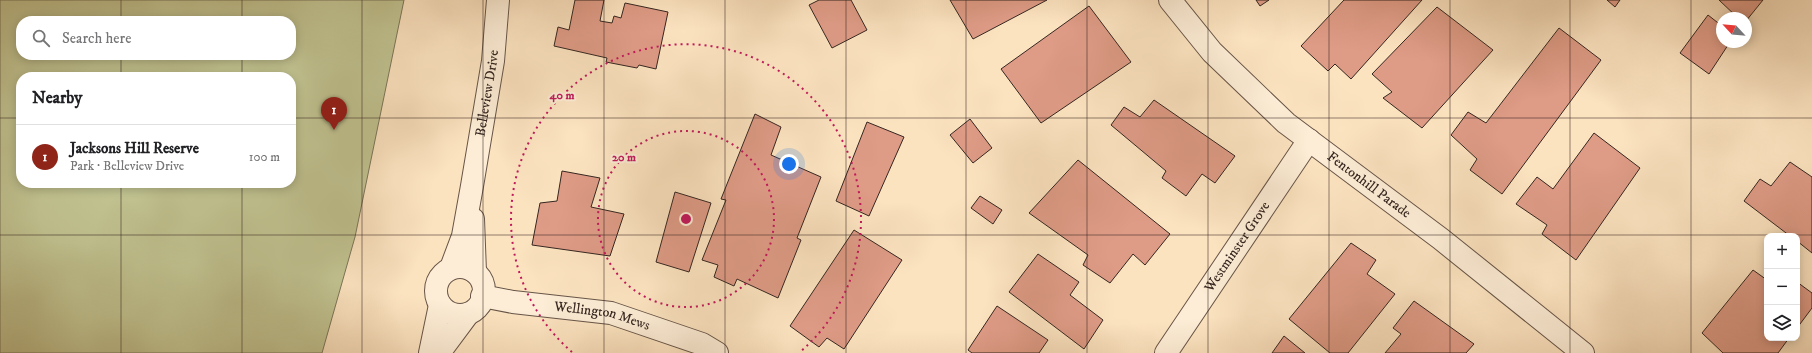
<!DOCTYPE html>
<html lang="en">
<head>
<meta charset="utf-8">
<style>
	:root { --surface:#fff; --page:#f6f6f6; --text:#202124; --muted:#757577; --line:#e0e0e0; --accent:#8f2418 }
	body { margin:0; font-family:"IM FELL DW Pica",serif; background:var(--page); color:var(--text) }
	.controls { position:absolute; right:12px; bottom:12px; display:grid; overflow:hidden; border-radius:8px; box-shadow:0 2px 10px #0003 }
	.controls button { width:36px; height:36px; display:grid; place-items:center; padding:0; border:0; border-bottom:1px solid var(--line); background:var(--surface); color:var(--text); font:20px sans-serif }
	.compass { position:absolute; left:1716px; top:12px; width:36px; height:36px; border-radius:50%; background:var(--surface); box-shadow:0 2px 10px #0003; rotate:296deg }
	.you { position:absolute; left:789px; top:164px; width:14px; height:14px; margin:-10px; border:3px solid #fff; border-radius:50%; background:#1a73e8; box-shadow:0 0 0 6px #1a73e833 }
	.badge { display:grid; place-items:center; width:26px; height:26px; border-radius:50%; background:var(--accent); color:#fff; font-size:13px; font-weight:700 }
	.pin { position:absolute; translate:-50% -33px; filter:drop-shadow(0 1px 2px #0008) }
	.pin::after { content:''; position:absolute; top:21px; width:14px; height:12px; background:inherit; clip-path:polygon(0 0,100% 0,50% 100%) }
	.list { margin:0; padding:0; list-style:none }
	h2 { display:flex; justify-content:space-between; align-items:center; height:52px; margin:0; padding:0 16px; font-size:17px }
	h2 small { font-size:13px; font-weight:400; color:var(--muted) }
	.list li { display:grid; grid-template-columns:26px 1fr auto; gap:12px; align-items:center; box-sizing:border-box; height:64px; padding:0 16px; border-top:1px solid var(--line) }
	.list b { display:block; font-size:15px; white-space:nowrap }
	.list p { margin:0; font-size:13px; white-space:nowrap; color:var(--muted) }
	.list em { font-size:13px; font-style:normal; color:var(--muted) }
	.icon { flex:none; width:22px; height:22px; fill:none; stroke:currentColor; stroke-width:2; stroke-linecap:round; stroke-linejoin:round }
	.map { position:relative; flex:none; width:1812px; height:353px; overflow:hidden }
	.search { position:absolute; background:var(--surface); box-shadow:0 2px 10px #0003; left:16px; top:16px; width:280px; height:44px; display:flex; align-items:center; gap:10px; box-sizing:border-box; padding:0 14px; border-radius:16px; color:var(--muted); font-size:15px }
	.panel { position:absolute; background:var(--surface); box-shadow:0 2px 10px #0003; left:16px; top:72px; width:280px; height:116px; border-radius:16px }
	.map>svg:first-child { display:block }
</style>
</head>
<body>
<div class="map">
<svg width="1812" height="353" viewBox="0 0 1812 353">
	<rect width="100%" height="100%" fill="#fce3c0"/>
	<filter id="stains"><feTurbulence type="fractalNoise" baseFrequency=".005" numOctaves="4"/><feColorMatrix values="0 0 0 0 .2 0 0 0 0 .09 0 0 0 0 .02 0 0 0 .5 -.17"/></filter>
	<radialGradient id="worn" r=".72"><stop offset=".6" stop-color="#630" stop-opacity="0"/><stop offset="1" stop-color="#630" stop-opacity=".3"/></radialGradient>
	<path fill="#c1c391" stroke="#7b7458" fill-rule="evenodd" d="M0,0H404L355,237L322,353H0ZM21,21H291V55H21ZM21,77H291V183H21Z"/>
	<g fill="#de9b86" stroke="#352620">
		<polygon points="575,0 604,0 600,21 612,23 614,16 621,18 625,3 668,12 656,69 639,65 637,68 606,62 607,58 554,46 558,27 569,30"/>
		<polygon points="819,0 851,0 867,30 832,48 809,5"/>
		<polygon points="950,0 1047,0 973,39"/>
		<polygon points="1256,0 1269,0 1260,6"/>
		<polygon points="1344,0 1422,0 1351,79 1335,64 1328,71 1301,46"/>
		<polygon points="1607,0 1620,0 1615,7"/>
		<polygon points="1719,0 1763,0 1746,21 1746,18 1738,18"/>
		<polygon points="1089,6 1131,62 1041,123 1001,69"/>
		<polygon points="1437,7 1493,50 1422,128 1383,98 1392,92 1372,74"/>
		<polygon points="1708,15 1722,26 1722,42 1730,42 1709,74 1680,53"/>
		<polygon points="1559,28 1601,60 1502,194 1470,170 1477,159 1451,135 1468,112 1486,123"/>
		<polygon points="1154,100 1235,156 1215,183 1202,174 1186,196 1162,178 1166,171 1111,125 1124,107 1140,117"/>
		<polygon points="755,114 781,127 771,155 821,177 797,238 801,240 778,298 737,279 734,286 714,277 718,265 702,260 726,200 721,199"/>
		<polygon points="970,119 992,148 973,163 950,135"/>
		<polygon points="867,122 904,137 869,216 836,201"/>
		<polygon points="1594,133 1640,168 1576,260 1542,234 1547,225 1516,204 1537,177 1553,189"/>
		<polygon points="1078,160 1170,234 1145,265 1133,254 1110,283 1083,265 1088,255 1029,213"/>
		<polygon points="1790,162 1812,177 1812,253 1797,241 1797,236 1790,236 1744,201 1760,179 1771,186"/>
		<polygon points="562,171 600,178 591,207 624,214 610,256 532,245 540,203 557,201"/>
		<polygon points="675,192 711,203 689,272 656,262"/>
		<polygon points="980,196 1002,210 993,224 971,208"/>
		<polygon points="854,230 902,260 844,349 827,338 819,347 790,326"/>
		<polygon points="1351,243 1376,260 1367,274 1395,294 1348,353 1330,353 1289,319"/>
		<polygon points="1038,254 1079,282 1070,295 1103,320 1084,349 1009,292"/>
		<polygon points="1753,270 1767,280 1767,338 1789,338 1778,353 1723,353 1702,333"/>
		<polygon points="1797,282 1812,293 1812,308 1797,328"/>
		<polygon points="1414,301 1474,344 1466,353 1385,353 1401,334 1393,328"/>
		<polygon points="997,306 1048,340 1039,353 972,353 968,350"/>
		<polygon points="1284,336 1305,353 1272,353"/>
	</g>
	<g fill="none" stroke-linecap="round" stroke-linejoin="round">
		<g stroke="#675548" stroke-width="24">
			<g id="minor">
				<path id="s1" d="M1170,0L1212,52L1286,123L1441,239L1583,353"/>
				<polyline points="473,219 475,272"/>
				<circle cx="460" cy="291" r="24"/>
				<path id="s2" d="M451,268L463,236L472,186L493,61L498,0"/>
				<path id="s3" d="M482,296L513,302L611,313L702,344L717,353"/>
				<polyline points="430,353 440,305"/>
				<polyline points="439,353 468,314"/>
				<path id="s4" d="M1166,353L1309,140"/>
			</g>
		</g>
		<use href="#minor" stroke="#fdedd6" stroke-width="22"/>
	</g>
	<path fill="none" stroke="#352620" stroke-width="1" stroke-opacity="0.55" d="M121,0V21M242,0V21M362,0V353M483,0V353M604,0V353M725,0V353M846,0V353M966,0V353M1087,0V353M1208,0V353M1329,0V353M1450,0V353M1570,0V353M1691,0V353M121,55V77M242,55V77M0,118H21M291,118H1812M121,183V353M242,183V353M0,235H1812"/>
	<g fill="none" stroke="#c2185b" stroke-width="2" stroke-dasharray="2 4">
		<circle cx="686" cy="219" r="88"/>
		<path d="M572 352A175 175 0 1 1 800 352"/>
	</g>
	<g text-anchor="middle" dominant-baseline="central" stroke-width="4" stroke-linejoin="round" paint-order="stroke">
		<g font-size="14" fill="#352620" stroke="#fdedd6">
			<text stroke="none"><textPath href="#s2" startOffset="179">Belleview Drive</textPath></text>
			<text stroke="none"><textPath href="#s1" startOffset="273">Fentonhill Parade</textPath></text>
			<text stroke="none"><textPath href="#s4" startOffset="128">Westminster Grove</textPath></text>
			<text stroke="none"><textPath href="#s3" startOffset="122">Wellington Mews</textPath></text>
		</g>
	</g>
	<circle cx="686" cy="219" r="6" fill="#c2185b" stroke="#fdedd6" stroke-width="2"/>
	<g font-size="12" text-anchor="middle" font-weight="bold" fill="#c2185b" stroke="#fdedd6" stroke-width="4" stroke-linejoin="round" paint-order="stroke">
		<text x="562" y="99">40 m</text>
		<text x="624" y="161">20 m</text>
	</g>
	<rect width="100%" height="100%" filter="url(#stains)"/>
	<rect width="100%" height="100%" fill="url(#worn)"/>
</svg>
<div class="controls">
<button>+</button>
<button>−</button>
<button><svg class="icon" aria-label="layers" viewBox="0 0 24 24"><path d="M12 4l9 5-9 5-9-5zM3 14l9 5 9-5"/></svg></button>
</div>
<svg class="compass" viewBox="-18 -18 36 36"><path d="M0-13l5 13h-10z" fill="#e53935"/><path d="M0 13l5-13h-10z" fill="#757577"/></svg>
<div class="you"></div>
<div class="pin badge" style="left:334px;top:130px">1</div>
<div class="search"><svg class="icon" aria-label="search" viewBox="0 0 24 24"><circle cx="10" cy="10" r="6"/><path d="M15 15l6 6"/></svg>Search here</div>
<section class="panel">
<h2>Nearby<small></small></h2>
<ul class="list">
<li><span class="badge">1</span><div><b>Jacksons Hill Reserve</b><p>Park · Belleview Drive</p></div><em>100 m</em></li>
</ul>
</section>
</div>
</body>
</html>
